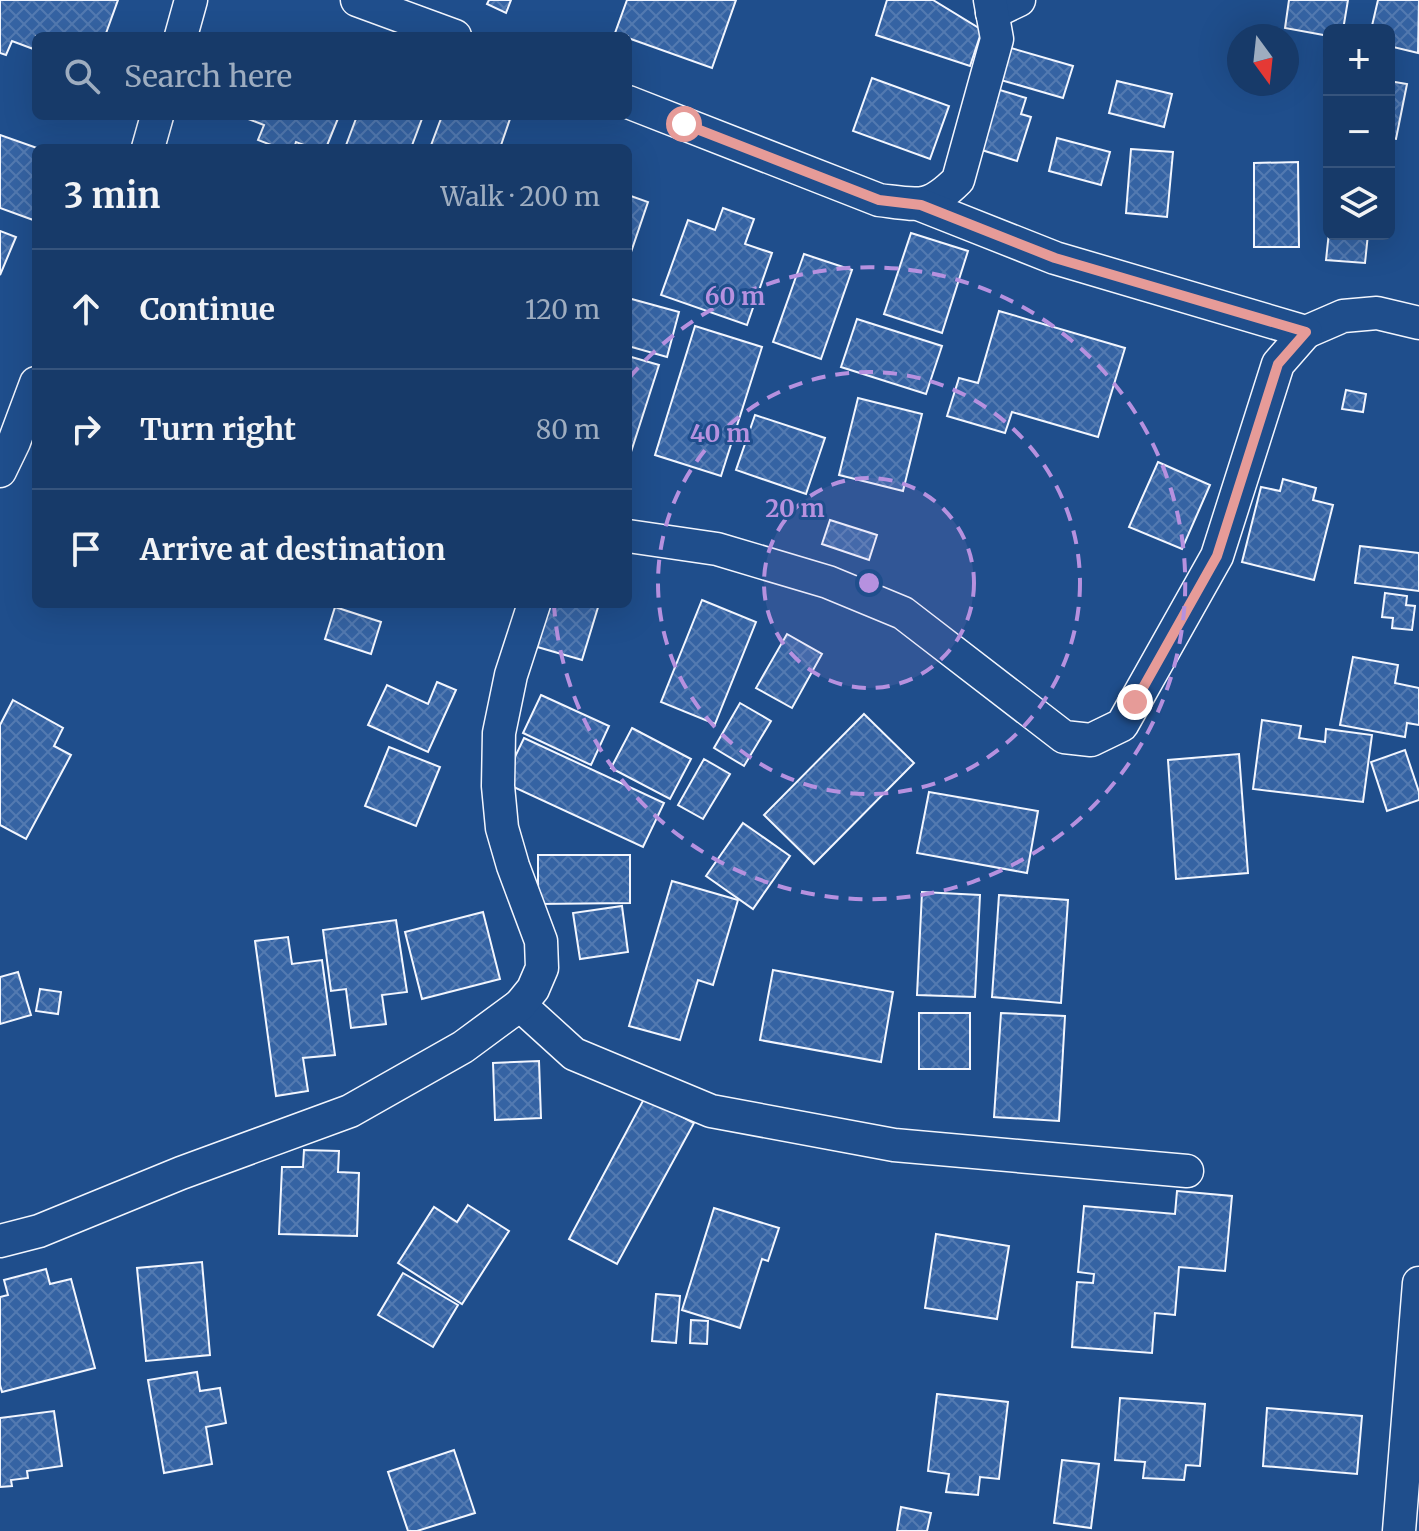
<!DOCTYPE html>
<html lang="en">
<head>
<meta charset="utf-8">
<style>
	:root { --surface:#173a69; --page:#20416f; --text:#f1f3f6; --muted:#9eadc0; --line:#36547d }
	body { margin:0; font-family:Merriweather,serif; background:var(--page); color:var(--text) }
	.controls { position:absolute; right:24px; top:24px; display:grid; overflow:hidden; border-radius:12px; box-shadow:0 8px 32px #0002 }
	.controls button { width:72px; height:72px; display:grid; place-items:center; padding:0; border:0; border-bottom:2px solid var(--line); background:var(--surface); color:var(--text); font:40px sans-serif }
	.compass { position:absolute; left:1227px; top:24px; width:72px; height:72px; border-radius:50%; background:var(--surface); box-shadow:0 8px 32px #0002; rotate:165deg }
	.stop { position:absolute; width:24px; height:24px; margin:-18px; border:6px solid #e69b98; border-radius:50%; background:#fff }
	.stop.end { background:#e69b98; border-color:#fff; box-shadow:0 2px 8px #0008 }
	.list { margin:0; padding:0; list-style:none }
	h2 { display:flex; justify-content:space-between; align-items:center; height:104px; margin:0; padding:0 32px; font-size:34px }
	h2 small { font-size:26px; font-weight:400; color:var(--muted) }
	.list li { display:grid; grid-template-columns:52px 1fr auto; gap:24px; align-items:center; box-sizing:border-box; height:120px; padding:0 32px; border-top:2px solid var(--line) }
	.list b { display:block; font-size:30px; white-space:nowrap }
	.list em { font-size:26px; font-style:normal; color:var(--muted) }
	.icon { flex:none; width:44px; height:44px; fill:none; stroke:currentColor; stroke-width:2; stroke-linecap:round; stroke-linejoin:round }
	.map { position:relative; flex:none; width:1419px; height:1531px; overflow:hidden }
	.search { position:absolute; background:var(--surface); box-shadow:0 8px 32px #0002; left:32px; top:32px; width:600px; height:88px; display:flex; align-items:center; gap:20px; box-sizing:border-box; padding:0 28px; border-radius:12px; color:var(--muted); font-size:30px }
	.panel { position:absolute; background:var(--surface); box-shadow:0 8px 32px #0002; left:32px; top:144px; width:600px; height:464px; border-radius:12px }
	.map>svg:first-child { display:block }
</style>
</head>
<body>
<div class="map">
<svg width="1419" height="1531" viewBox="0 0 1419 1531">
	<defs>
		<pattern id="building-cross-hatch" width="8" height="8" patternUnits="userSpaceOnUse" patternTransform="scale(2)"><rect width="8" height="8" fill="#3563a3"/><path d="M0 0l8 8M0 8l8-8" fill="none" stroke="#537ab1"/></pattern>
	</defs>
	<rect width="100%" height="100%" fill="#1f4e8c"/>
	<g fill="url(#building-cross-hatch)" stroke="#f2f6ff" stroke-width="2">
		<polygon points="0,0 118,0 105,36 36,36 36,50 12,41 6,55 0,53"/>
		<polygon points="489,0 511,0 506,13 487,4"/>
		<polygon points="627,0 736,0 712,68 628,38 628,36 615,33"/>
		<polygon points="887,0 933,0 982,30 970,66 876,35"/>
		<polygon points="1289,0 1348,0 1343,30 1329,30 1329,36 1285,28"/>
		<polygon points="1378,0 1419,0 1418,53 1389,46 1389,30 1371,30"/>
		<polygon points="1004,46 1073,66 1063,98 994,78"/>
		<polygon points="872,78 949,106 930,159 853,131"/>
		<polygon points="1117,81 1172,94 1164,127 1109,113"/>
		<polygon points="1389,81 1407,84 1396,139 1389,138"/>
		<polygon points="990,87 1026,98 1021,114 1031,117 1017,161 972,147"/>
		<polygon points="243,116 339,116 326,148 312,148 296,142 294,148 279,148 258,140 264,125 243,117"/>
		<polygon points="357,116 423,116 411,148 345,148"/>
		<polygon points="442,116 511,116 500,148 430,148"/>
		<polygon points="0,135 37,148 36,221 0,208"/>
		<polygon points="1057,138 1110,152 1101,185 1049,171"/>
		<polygon points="1131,149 1173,152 1167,217 1126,213"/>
		<polygon points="1298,162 1299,247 1254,247 1254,163"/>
		<polygon points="628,195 648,202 628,261"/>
		<polygon points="723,208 754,219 745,244 772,253 747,325 661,295 688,220 715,230"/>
		<polygon points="0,231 16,237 0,275"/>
		<polygon points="1329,232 1329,234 1368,234 1365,263 1326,260"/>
		<polygon points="911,233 968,251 942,333 884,314"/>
		<polygon points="804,254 852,270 821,359 773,342"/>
		<polygon points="628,298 679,312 667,357 628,346"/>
		<polygon points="999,311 1125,348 1098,437 1012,412 1005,433 947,416 959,378 978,383"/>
		<polygon points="857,319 942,346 926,394 841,367"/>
		<polygon points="695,326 762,347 721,476 655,455"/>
		<polygon points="628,356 659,365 631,452 628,451"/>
		<polygon points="1346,390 1366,394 1363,412 1342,409"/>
		<polygon points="858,398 922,414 903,491 839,475"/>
		<polygon points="755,415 825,438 806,494 736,470"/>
		<polygon points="1158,462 1210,485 1182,549 1129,527"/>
		<polygon points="1283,479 1316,488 1313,500 1333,505 1314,580 1242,562 1261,487 1280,491"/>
		<polygon points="830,520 877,535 869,560 822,544"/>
		<polygon points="1360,546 1419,553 1419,591 1355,583"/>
		<polygon points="1385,593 1407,596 1406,605 1415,606 1412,630 1392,628 1393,618 1382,617"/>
		<polygon points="702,600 756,622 715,724 661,702"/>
		<polygon points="546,604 599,604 582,660 534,646"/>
		<polygon points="335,607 381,622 371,654 325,639"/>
		<polygon points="787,634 822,654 792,708 756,688"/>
		<polygon points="1353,657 1398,665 1395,683 1419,688 1419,725 1407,723 1405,737 1340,725"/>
		<polygon points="437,682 456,690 428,752 368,725 387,685 428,704"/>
		<polygon points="541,695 609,726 591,765 523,733"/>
		<polygon points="13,700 63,728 54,746 71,755 26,839 0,825 0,725"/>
		<polygon points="740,703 771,721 744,766 714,748"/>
		<polygon points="864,714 914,763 814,864 764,815"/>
		<polygon points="1262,720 1301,726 1299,738 1325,742 1326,729 1372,735 1363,802 1253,789"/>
		<polygon points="632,728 691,759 670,799 611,768"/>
		<polygon points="524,738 664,803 643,847 503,782"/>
		<polygon points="389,747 440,767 416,826 365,806"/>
		<polygon points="1405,750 1419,792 1419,800 1387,811 1371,762"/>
		<polygon points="1239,754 1248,873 1176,879 1168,760"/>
		<polygon points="704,759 730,774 703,819 678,805"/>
		<polygon points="929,792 1038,811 1027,873 917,853"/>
		<polygon points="743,823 790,856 753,909 706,876"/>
		<polygon points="538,855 630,855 630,903 538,904"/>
		<polygon points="672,881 738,900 713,985 698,980 680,1040 629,1026"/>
		<polygon points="922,892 980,895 975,997 917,995"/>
		<polygon points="999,895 1068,900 1061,1003 992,997"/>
		<polygon points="622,906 628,952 580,959 573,913"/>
		<polygon points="483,912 500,979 422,999 405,932"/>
		<polygon points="396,920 407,992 382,995 386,1024 351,1028 346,989 331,991 323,930"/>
		<polygon points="288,937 292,964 322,960 335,1055 303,1058 308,1091 276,1096 255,941"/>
		<polygon points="773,970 893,992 881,1062 760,1040"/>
		<polygon points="18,972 31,1015 0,1024 0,977"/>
		<polygon points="40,989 61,992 58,1014 36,1011"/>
		<rect x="919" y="1013" width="51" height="56"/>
		<polygon points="1001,1013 1065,1016 1059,1121 994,1117"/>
		<polygon points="539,1061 541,1118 495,1120 493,1063"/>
		<polygon points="645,1097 694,1123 617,1264 569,1239"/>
		<polygon points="304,1150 339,1151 338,1172 359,1173 357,1236 279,1234 282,1167 303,1167"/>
		<polygon points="1177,1191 1232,1196 1225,1271 1179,1267 1175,1315 1155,1313 1152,1353 1072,1347 1077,1282 1093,1283 1094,1274 1078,1272 1084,1206 1175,1214"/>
		<polygon points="468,1205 509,1231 462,1304 398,1263 434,1207 457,1222"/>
		<polygon points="714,1208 779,1228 768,1261 762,1259 740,1328 682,1310"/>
		<polygon points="936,1234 1009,1246 997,1319 925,1308"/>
		<polygon points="202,1262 210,1355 146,1361 137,1268"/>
		<polygon points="46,1269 50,1284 71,1279 95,1368 2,1392 0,1385 0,1297 8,1295 4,1280"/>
		<polygon points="403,1273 458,1305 433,1347 378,1315"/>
		<polygon points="656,1294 680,1296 676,1343 652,1341"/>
		<polygon points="691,1320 708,1321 707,1344 690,1343"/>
		<polygon points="197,1372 200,1391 220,1388 226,1423 206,1427 212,1464 164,1473 148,1380"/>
		<polygon points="937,1394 1008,1402 999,1479 980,1477 978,1495 946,1492 949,1474 928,1471"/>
		<polygon points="1120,1398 1205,1404 1200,1466 1186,1465 1184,1480 1143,1478 1145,1462 1115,1460"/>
		<polygon points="1267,1408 1362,1416 1357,1474 1263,1466"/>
		<polygon points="54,1411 62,1466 27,1471 28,1478 11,1480 12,1486 0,1487 0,1418"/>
		<polygon points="454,1450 475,1513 417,1531 408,1531 388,1472"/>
		<polygon points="1062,1460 1099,1464 1091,1528 1054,1523"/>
		<polygon points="901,1507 931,1513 927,1531 897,1531"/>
	</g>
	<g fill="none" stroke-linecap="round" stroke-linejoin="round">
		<g stroke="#f2f6ff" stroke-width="35">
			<g id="street">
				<polyline points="357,0 455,36"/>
				<polyline points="992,13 1019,0"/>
				<polyline points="181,36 191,0"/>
				<path d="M628,102L879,200C919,205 928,210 958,180L997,39L990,0"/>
				<polyline points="148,148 157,116"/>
				<polyline points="921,205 1055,258 1306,332 1343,316 1377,313 1419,323"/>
				<polyline points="0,471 14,442 36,383"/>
				<polyline points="628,536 717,549 828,582 903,613 1064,737 1091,740 1122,725 1217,556 1278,364 1306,332"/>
				<polyline points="520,1005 574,1054 711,1111 894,1145 1187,1171"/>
				<polyline points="0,1241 39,1231 181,1173 350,1111 463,1047 520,1005 533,989 542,968 541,941 513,866 502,828 498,786 499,733 511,675 534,604"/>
				<polyline points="1399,1531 1419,1283"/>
			</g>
		</g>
		<use href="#street" stroke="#1f4e8c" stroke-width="32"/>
	</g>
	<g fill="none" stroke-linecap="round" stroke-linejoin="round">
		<polyline stroke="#e69b98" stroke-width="10" points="684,124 879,200 921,205 1055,258 1306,332 1278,364 1217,556 1135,702"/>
	</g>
	<circle cx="869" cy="583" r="105" fill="#b691df" fill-opacity=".12"/>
	<g fill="none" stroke="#b691df" stroke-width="4" stroke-dasharray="14 10">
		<circle cx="869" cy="583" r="105"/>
		<circle cx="869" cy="583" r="211"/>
		<path d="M629 378A316 316 0 1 1 554 605"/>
	</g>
	<circle cx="869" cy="583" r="12" fill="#b691df" stroke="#1f4e8c" stroke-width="4"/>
	<g font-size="24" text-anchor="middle" font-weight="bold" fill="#b691df" stroke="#1f4e8c" stroke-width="6" stroke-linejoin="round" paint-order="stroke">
		<text x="735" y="305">60 m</text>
		<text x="720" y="442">40 m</text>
		<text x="795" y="517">20 m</text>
	</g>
</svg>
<div class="controls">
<button>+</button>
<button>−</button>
<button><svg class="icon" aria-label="layers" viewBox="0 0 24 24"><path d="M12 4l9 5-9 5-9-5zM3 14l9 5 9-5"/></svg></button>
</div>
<svg class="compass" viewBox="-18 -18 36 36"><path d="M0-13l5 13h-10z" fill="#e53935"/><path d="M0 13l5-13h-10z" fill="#9eadc0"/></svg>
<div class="stop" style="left:684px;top:124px"></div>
<div class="stop end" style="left:1135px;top:702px"></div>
<div class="search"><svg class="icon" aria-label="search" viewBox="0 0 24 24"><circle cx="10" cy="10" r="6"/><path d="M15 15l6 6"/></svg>Search here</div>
<section class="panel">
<h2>3 min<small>Walk · 200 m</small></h2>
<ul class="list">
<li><svg class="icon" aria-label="ahead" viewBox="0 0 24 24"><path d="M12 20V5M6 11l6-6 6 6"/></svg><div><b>Continue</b></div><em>120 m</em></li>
<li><svg class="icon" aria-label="right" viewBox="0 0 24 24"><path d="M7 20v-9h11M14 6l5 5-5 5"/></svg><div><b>Turn right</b></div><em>80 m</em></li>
<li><svg class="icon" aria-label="arrive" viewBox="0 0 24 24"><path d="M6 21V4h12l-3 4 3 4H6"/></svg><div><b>Arrive at destination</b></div></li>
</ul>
</section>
</div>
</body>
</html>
